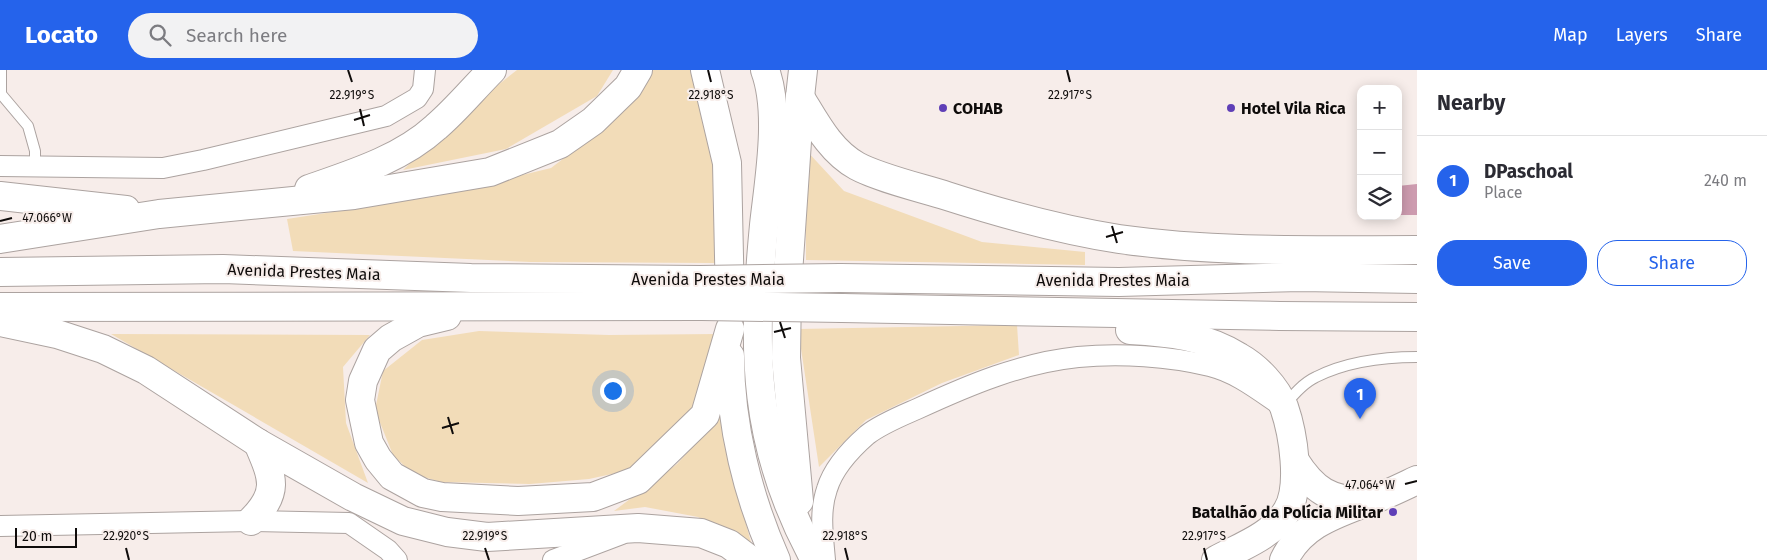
<!DOCTYPE html>
<html lang="en">
<head>
<meta charset="utf-8">
<style>
	:root { --surface:#fff; --page:#f2f2f3; --text:#2b2b33; --muted:#7c7c81; --line:#e1e1e2; --accent:#2563eb }
	body { margin:0; font-family:"Fira Sans",sans-serif; background:var(--page); color:var(--text) }
	.controls { position:absolute; right:15px; top:15px; display:grid; overflow:hidden; border-radius:10px; box-shadow:0 2px 12px #0003 }
	.controls button { width:45px; height:45px; display:grid; place-items:center; padding:0; border:0; border-bottom:1px solid var(--line); background:var(--surface); color:var(--text); font:25px sans-serif }
	.scale { position:absolute; left:15px; bottom:12px; width:62px; box-sizing:border-box; padding-left:5px; border:2px solid #0f0c0b; border-top:0; font-size:14px; line-height:18px; white-space:nowrap; color:#0f0c0b; -webkit-text-stroke:4px #f7edea; paint-order:stroke }
	.you { position:absolute; left:612px; top:320px; width:18px; height:18px; margin:-12px; border:4px solid #fff; border-radius:50%; background:#1a73e8; box-shadow:0 0 0 8px #1a73e833 }
	.badge { display:grid; place-items:center; width:32px; height:32px; border-radius:50%; background:var(--accent); color:#fff; font-size:16px; font-weight:700 }
	.pin { position:absolute; translate:-50% -41px; filter:drop-shadow(0 1px 2px #0008) }
	.pin::after { content:''; position:absolute; top:26px; width:18px; height:15px; background:inherit; clip-path:polygon(0 0,100% 0,50% 100%) }
	.list { margin:0; padding:0; list-style:none }
	h2 { display:flex; justify-content:space-between; align-items:center; height:65px; margin:0; padding:0 20px; font-size:21px }
	h2 small { font-size:16px; font-weight:400; color:var(--muted) }
	.list li { display:grid; grid-template-columns:32px 1fr auto; gap:15px; align-items:center; box-sizing:border-box; height:90px; padding:0 20px; border-top:1px solid var(--line) }
	.list b { display:block; font-size:19px; white-space:nowrap }
	.list p { margin:0; font-size:16px; white-space:nowrap; color:var(--muted) }
	.list em { font-size:16px; font-style:normal; color:var(--muted) }
	.actions { display:flex; gap:10px; padding:15px 20px }
	.actions a { flex:1; padding:11px 0; border:1px solid var(--accent); border-radius:20px; text-align:center; font-size:18px; color:var(--accent) }
	.actions .main { background:var(--accent); color:#fff }
	.icon { flex:none; width:28px; height:28px; fill:none; stroke:currentColor; stroke-width:2; stroke-linecap:round; stroke-linejoin:round }
	.map { position:relative; flex:none; width:1417px; height:490px; overflow:hidden }
	header { display:flex; align-items:center; gap:30px; box-sizing:border-box; height:70px; padding:0 25px; background:var(--accent); color:#fff }
	header strong { font-size:24px }
	nav { display:flex; gap:28px; margin-inline-start:auto; font-size:18px }
	.search { width:350px; height:45px; background:var(--page); display:flex; align-items:center; gap:12px; box-sizing:border-box; padding:0 18px; border-radius:28px; color:var(--muted); font-size:19px }
	main { display:flex }
	aside { flex:1; background:var(--surface) }
	.map>svg:first-child { display:block }
</style>
</head>
<body>
<header>
<strong>Locato</strong>
<div class="search"><svg class="icon" aria-label="search" viewBox="0 0 24 24"><circle cx="10" cy="10" r="6"/><path d="M15 15l6 6"/></svg>Search here</div>
<nav><a>Map</a><a>Layers</a><a>Share</a></nav>
</header>
<main>
<div class="map">
<svg width="1417" height="490" viewBox="0 0 1417 490">
	<rect width="100%" height="100%" fill="#f7edea"/>
	<g fill="#f2dcb8">
		<polygon points="517,0 613,0 597,26 506,79 403,100 460,45"/>
		<polygon points="648,0 692,0 713,84 716,193 531,192 293,181 287,149 437,126 551,98 605,57"/>
		<polygon points="805,79 844,121 982,172 1085,182 1085,195 806,190"/>
		<polygon points="1017,255 1019,285 942,313 866,350 819,397 798,259"/>
		<polygon points="479,261 609,265 716,264 695,341 630,400 589,409 530,414 441,412 413,404 393,385 375,340 383,301 422,270"/>
		<polygon points="111,264 370,265 343,297 346,353 368,413"/>
		<polygon points="723,343 729,392 752,476 698,447 645,437 614,441 677,394"/>
	</g>
	<polygon fill="#cd9baf" points="1417,114 1417,145 1398,145 1398,116"/>
	<g fill="none" stroke-linecap="round" stroke-linejoin="round">
		<g stroke="#aca3a0" stroke-width="12">
			<g id="lane">
				<polyline points="1,0 1,24 28,56 35,81 35,95"/>
				<path d="M1285,335C1293,325 1303,313 1316,307C1346,292 1384,287 1417,287"/>
			</g>
		</g>
		<g stroke="#aca3a0" stroke-width="22">
			<g id="street">
				<polyline points="0,96 163,98 203,90 386,46 417,28 423,19 425,0"/>
				<polyline points="0,456 251,451 349,453 388,480 397,490"/>
				<polyline points="553,490 622,464"/>
				<path d="M825,490C823,466 819,442 827,419C833,399 851,379 867,365C881,354 901,346 917,339C969,315 1021,293 1078,287C1120,283 1169,286 1210,296C1235,302 1257,319 1279,334"/>
			</g>
		</g>
		<g stroke="#aca3a0" stroke-width="30">
			<polyline id="primary" points="800,27 803,0"/>
		</g>
		<g stroke="#aca3a0" stroke-width="30">
			<g id="highway">
				<polyline points="705,0 727,93 730,233"/>
				<path d="M765,0C781,43 769,109 764,155C752,281 752,375 815,490"/>
				<path d="M800,27C816,53 830,81 857,96C879,108 922,118 947,126C1003,144 1061,160 1119,169C1218,183 1318,180 1417,180"/>
				<path d="M309,119C352,104 401,89 436,57C456,40 473,19 492,0"/>
				<polyline points="0,126 126,140"/>
				<polyline points="0,169 159,144 354,125 490,102 560,74 593,51 628,17 638,0"/>
				<polyline points="0,202 223,199 471,208 700,210"/>
				<polyline points="840,208 1119,212 1301,207 1417,209"/>
				<polyline points="0,237 702,236"/>
				<polyline points="842,238 1280,246 1417,247"/>
				<polyline points="447,246 418,253 391,268 377,280 363,311 360,330 369,373 378,389 392,406 423,423 442,427 518,431 593,427 638,410 705,345 730,259"/>
				<polyline points="0,252 57,264 103,279 146,300 258,373 353,427 403,451 447,462 487,467 638,458 701,463 729,474 750,490"/>
				<path d="M1130,260C1168,262 1206,266 1239,287C1257,297 1276,317 1284,337C1293,363 1302,417 1287,441C1272,466 1240,477 1216,490"/>
				<path d="M730,286C730,355 748,427 776,490"/>
				<path d="M1295,391C1314,421 1330,430 1365,432"/>
				<polyline points="799,431 786,288 787,219 800,27"/>
				<path d="M251,451C280,422 273,408 258,373"/>
				<path d="M1284,490C1301,455 1333,445 1367,432C1384,426 1400,418 1417,410"/>
			</g>
		</g>
		<use href="#lane" stroke="#fff" stroke-width="10"/>
		<use href="#street" stroke="#fff" stroke-width="20"/>
		<use href="#primary" stroke="#fff" stroke-width="28"/>
		<use href="#highway" stroke="#fff" stroke-width="28"/>
		<g stroke="#aca3a0" stroke-width="30" stroke-linecap="butt">
			<g id="highway-bridge">
				<polyline points="700,210 840,208"/>
				<polyline points="702,236 842,238"/>
			</g>
		</g>
		<use href="#highway-bridge" stroke="#fff" stroke-width="28"/>
	</g>
	<path fill="none" stroke="#0f0c0b" stroke-width="2" d="M348,0L352,12M708,0L711,12M1067,0L1070,12M360,39L364,56M354,50L370,45M0,151L12,148M1112,156L1117,173M1106,167L1123,162M780,252L785,268M774,262L791,258M448,347L453,364M442,358L459,353M1405,414L1417,411M126,478L129,490M485,478L489,490M845,478L848,490M1204,478L1207,490"/>
	<g fill="#5f3fb7" stroke="#f7edea" stroke-width="2">
		<circle cx="943" cy="38" r="5"/>
		<circle cx="1231" cy="38" r="5"/>
		<circle cx="1393" cy="442" r="5"/>
	</g>
	<g text-anchor="middle" dominant-baseline="central" stroke-width="4" stroke-linejoin="round" paint-order="stroke">
		<g font-size="16" font-weight="bold" fill="#0f0c0b" stroke="#f7edea" text-anchor="start">
			<text x="953" y="38">COHAB</text>
			<text x="1241" y="38">Hotel Vila Rica</text>
			<text x="1383" y="442" text-anchor="end">Batalhão da Polícia Militar</text>
		</g>
		<g font-size="16" fill="#0f0c0b" stroke="#f7edea">
			<text transform="translate(304 202) rotate(2)">Avenida Prestes Maia</text>
			<text x="708" y="209">Avenida Prestes Maia</text>
			<text x="1113" y="210">Avenida Prestes Maia</text>
		</g>
	</g>
	<g font-size="12" text-anchor="middle" fill="#0f0c0b" stroke="#f7edea" stroke-width="4" stroke-linejoin="round" paint-order="stroke">
		<text x="352" y="29">22.919°S</text>
		<text x="711" y="29">22.918°S</text>
		<text x="1070" y="29">22.917°S</text>
		<text x="47" y="152">47.066°W</text>
		<text x="1370" y="419">47.064°W</text>
		<text x="126" y="470">22.920°S</text>
		<text x="485" y="470">22.919°S</text>
		<text x="845" y="470">22.918°S</text>
		<text x="1204" y="470">22.917°S</text>
	</g>
</svg>
<div class="controls">
<button>+</button>
<button>−</button>
<button><svg class="icon" aria-label="layers" viewBox="0 0 24 24"><path d="M12 4l9 5-9 5-9-5zM3 14l9 5 9-5"/></svg></button>
</div>
<div class="scale">20 m</div>
<div class="you"></div>
<div class="pin badge" style="left:1360px;top:349px">1</div>
</div>
<aside>
<h2>Nearby<small></small></h2>
<ul class="list">
<li><span class="badge">1</span><div><b>DPaschoal</b><p>Place</p></div><em>240 m</em></li>
</ul>
<div class="actions"><a class="main">Save</a><a>Share</a></div>
</aside>
</main>
</body>
</html>
